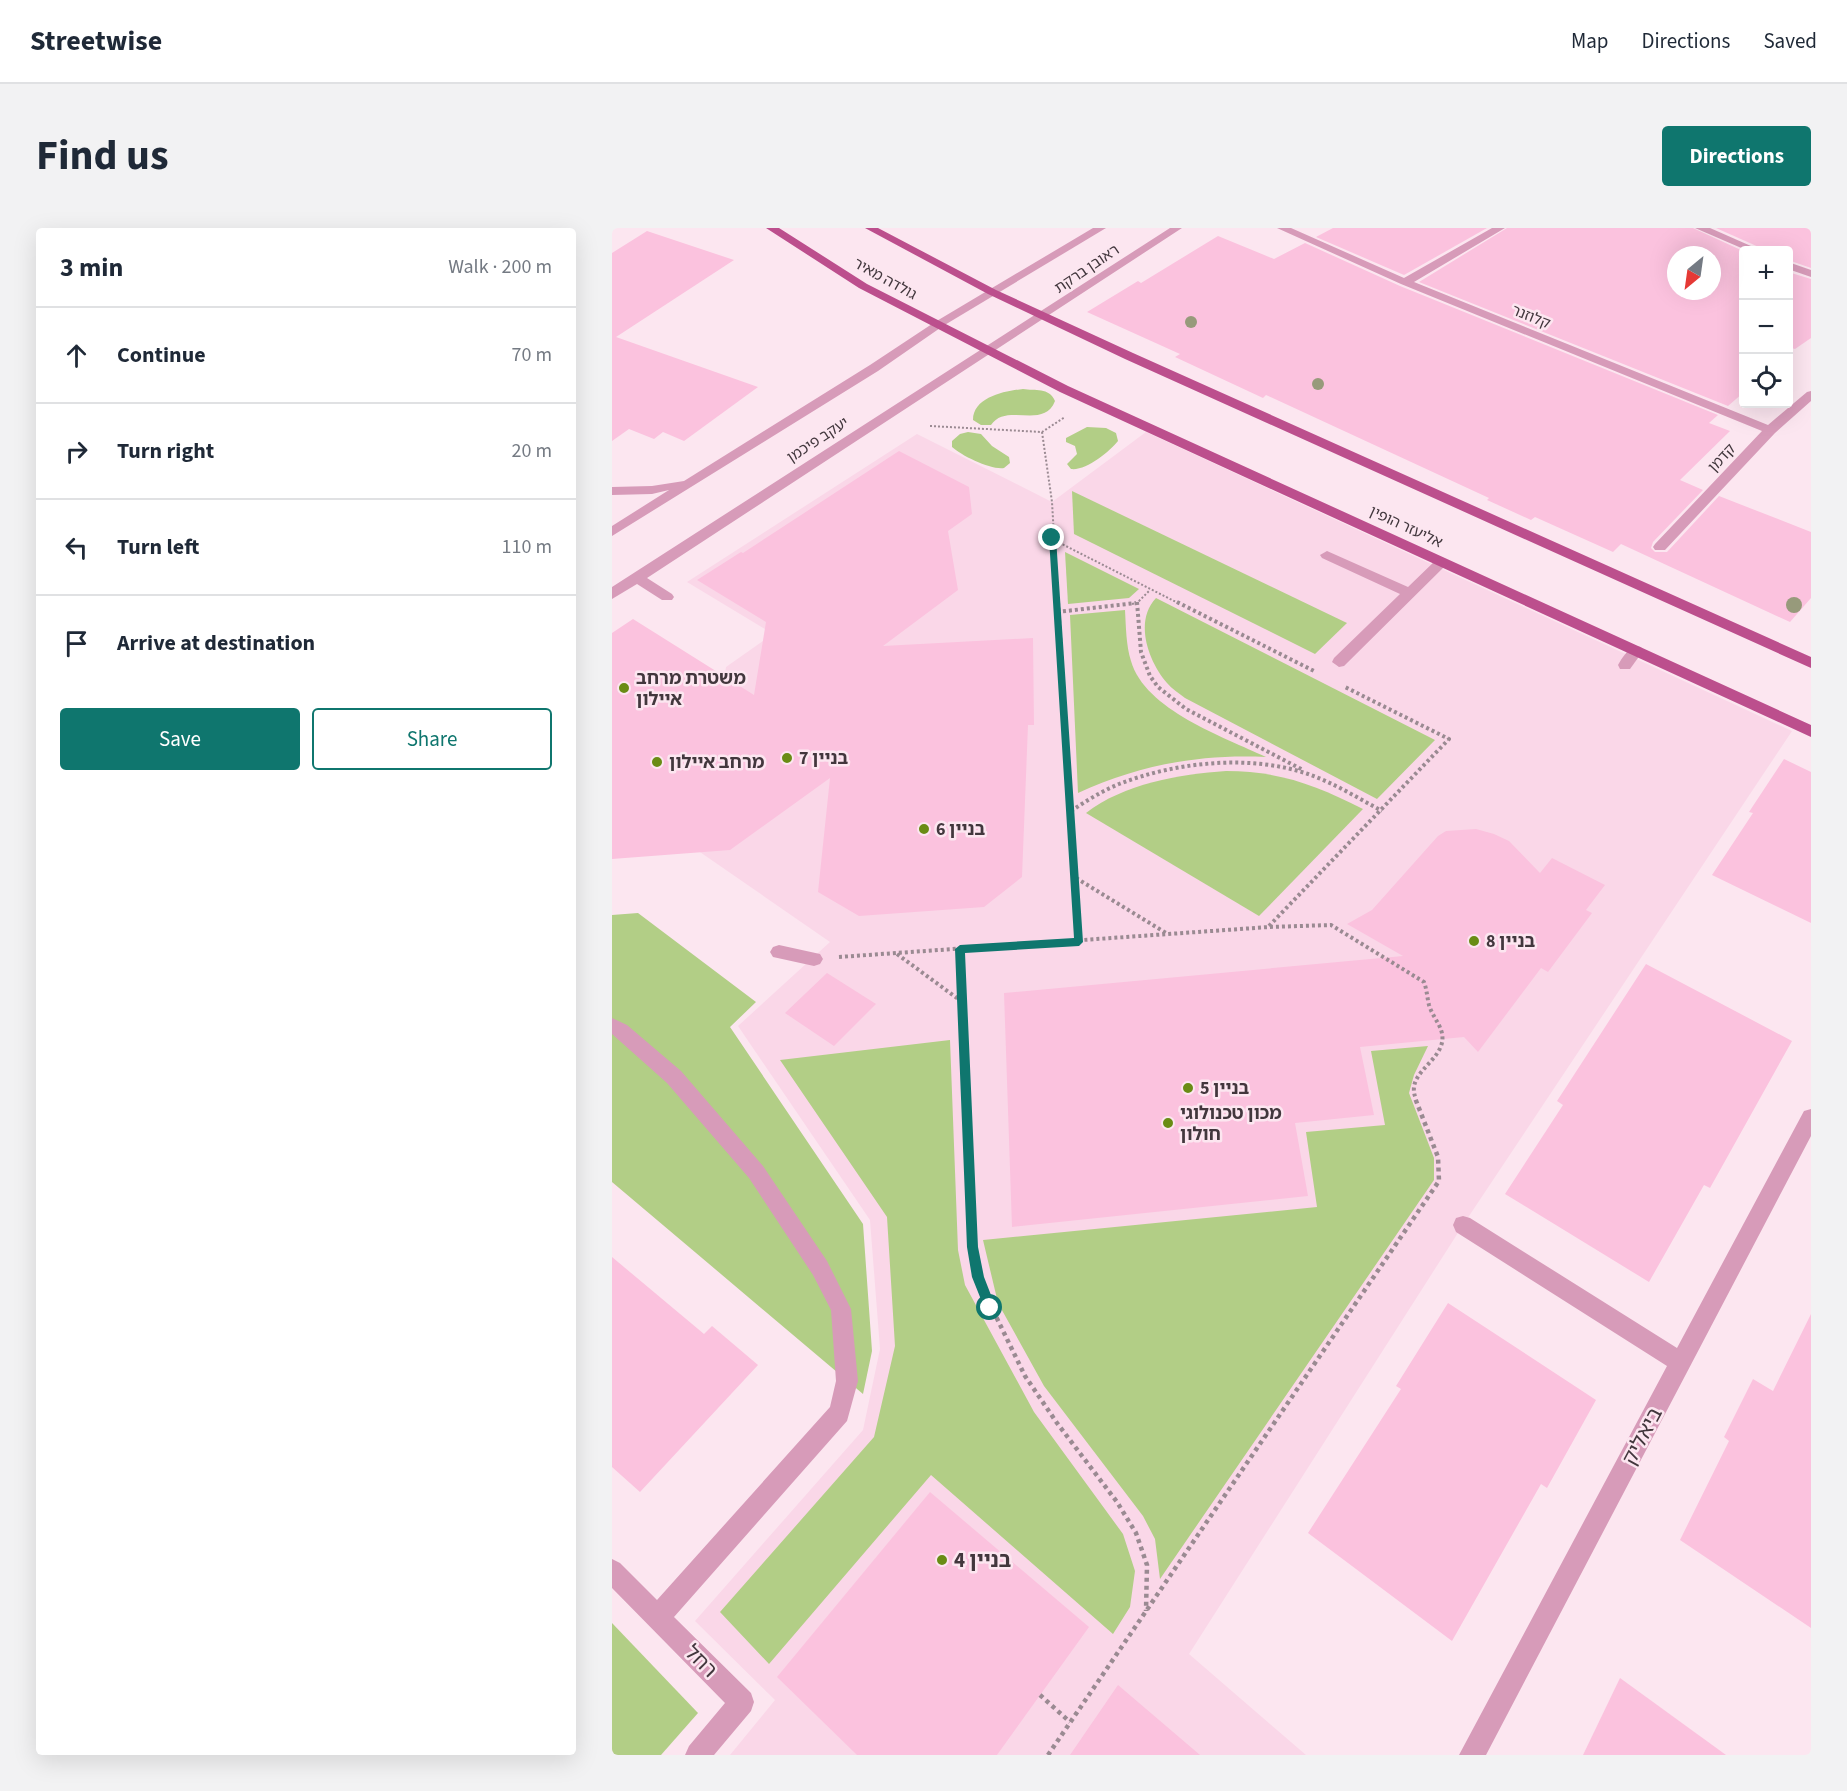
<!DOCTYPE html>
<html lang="en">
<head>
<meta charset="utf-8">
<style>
	:root { --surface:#fff; --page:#f2f2f3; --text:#1f2937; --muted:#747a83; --line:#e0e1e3; --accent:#0f766e }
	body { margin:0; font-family:"Source Sans 3","Noto Sans Hebrew",sans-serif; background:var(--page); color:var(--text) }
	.controls { position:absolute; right:18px; top:18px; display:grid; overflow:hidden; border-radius:6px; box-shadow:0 6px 24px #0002 }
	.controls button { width:54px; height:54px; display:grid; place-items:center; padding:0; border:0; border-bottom:2px solid var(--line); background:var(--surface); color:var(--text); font:30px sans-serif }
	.compass { position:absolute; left:1055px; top:18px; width:54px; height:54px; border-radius:50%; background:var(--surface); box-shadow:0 6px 24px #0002; rotate:209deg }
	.stop { position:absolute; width:18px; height:18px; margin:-14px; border:4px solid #0f766e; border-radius:50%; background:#fff }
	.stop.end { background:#0f766e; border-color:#fff; box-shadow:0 2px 6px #0008 }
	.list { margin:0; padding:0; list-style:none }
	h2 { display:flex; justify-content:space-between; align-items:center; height:78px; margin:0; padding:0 24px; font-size:26px }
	h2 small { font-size:20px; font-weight:400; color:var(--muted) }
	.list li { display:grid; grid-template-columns:39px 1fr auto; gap:18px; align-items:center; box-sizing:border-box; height:96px; padding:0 24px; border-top:2px solid var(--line) }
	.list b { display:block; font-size:22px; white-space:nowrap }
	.list em { font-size:20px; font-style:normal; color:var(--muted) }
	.actions { display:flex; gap:12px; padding:18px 24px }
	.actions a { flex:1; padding:14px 0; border:2px solid var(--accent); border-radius:6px; text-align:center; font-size:21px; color:var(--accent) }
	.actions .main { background:var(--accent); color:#fff }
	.icon { flex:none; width:33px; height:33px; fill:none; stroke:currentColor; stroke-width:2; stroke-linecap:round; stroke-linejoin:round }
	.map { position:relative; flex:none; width:1199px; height:1527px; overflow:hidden; border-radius:6px }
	header { display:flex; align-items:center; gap:36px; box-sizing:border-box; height:84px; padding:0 30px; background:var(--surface); border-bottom:2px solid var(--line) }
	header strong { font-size:28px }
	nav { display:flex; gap:33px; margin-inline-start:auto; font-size:21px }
	.intro { display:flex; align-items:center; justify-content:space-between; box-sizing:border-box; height:144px; padding:0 36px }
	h1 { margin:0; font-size:42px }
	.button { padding:15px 27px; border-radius:6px; background:var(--accent); color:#fff; font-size:21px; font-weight:700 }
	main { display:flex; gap:36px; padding:0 36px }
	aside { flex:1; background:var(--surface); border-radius:6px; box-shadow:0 6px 24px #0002 }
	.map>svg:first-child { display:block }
</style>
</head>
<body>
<header>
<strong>Streetwise</strong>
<nav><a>Map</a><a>Directions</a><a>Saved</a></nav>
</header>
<div class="intro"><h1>Find us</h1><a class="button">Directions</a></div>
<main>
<aside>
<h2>3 min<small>Walk · 200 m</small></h2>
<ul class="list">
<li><svg class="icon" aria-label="ahead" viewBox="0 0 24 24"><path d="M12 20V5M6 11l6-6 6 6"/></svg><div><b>Continue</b></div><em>70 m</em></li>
<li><svg class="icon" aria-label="right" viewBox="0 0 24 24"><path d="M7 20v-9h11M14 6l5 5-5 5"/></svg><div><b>Turn right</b></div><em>20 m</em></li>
<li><svg class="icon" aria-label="left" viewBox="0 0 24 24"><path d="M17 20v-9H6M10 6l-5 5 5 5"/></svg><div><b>Turn left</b></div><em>110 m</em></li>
<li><svg class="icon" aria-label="arrive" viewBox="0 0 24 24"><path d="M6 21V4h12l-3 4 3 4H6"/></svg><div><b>Arrive at destination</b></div></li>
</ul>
<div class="actions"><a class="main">Save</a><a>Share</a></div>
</aside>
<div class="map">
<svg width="1199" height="1527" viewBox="0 0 1199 1527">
	<rect width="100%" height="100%" fill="#fce6f0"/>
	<polygon fill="#fad7e8" points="534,204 1180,503 851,997 577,1426 694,1527 118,1527 163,1472 83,1393 251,1202 268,1121 258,992 126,798 218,714 85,622 114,439 161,406 75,354 305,206 440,274"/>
	<g fill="#b2ce86">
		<path d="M411,161C423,163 437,159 443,173C432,202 394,174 379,197H369L361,192C361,169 393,163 411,161Z"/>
		<path d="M475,199L494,200L504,205L506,213C497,224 474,243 459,241L455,236L465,226L463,218L454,214V210Z"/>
		<path d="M356,204L369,206L380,218L397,229L398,235L392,240C379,242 350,228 340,219V213L348,206Z"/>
		<polygon points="460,263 735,395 703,426 462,306"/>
		<polygon points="453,324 527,361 517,370 456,376"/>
		<path d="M544,370L823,512L765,571L573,470C567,465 560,461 555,455C536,433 522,393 544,370Z"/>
		<path d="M513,382C514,399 514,417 519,433C533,482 612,509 654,529C587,526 527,537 466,565L458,387Z"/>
		<path d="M614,543C667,543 704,557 751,581L647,688L474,585C511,556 568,546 614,543Z"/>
		<polygon points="26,685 144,774 118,799 251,996 260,1123 251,1166 0,954 0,687"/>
		<polygon points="338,812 346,1022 353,1057 422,1184 511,1306 523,1343 518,1379 501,1406 319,1247 157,1436 108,1384 262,1209 283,1118 275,989 168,832"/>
		<polygon points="816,818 802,847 797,865 822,930 822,952 548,1351 543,1311 531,1288 432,1158 386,1075 371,1012 705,979 694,904 773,897 759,823"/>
		<polygon points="0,1395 86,1485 49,1527 0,1527"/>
	</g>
	<g fill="#fbc2de" fill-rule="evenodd">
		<polygon points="721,0 875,0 792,47 704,9"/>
		<path d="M895,0H1081L1131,23V165L1116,178L807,54ZM1064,27H1100V63H1064Z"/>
		<polygon points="1104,0 1199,0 1199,40 1176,32 1176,22 1150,22 1149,20"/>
		<polygon points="35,3 122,32 4,109 146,159 72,213 51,204 42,211 17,201 0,213 0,25"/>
		<polygon points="606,8 662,31 693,15 788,58 1106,187 1097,195 1118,203 1068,252 1091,262 1041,314 1039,320 1043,324 1055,324 1107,268 1199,304 1199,370 1178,394 1009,316 1001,324 923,289 919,292 875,272 877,270 654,167 651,170 563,129 568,126 475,84 526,53 529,55"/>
		<polygon points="1176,44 1199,51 1199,110 1183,121 1176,119"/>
		<polygon points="287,223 357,259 360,286 336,303 346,362 271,418 421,410 422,497 416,497 410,649 372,679 247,688 206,664 218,550 118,622 0,631 0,405 21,391 142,467 154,394 85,352 129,324 131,325"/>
		<polygon points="1172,531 1199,544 1199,695 1100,647 1141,585 1137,584"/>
		<polygon points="864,601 882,606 897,613 928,645 940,630 993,657 974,682 980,685 936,744 929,740 866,824 852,809 748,819 762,887 683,895 696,968 400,999 392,765 791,728 735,696 760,682 826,608 834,603"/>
		<polygon points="1034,736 1180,813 1098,960 1092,957 1037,1054 893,966 951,877 945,873"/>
		<polygon points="215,745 264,776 222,818 173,785"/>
		<polygon points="0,1029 92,1106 100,1098 146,1137 28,1264 0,1239"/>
		<polygon points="836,1075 984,1172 935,1260 929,1256 840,1413 696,1305 789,1161 784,1158"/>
		<polygon points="1199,1086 1199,1400 1068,1312 1117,1213 1112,1209 1141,1151 1161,1163"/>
		<polygon points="318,1264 477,1399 385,1527 245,1527 165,1449"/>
		<polygon points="1008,1450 1114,1527 971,1527"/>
		<polygon points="506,1457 588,1527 458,1527"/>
	</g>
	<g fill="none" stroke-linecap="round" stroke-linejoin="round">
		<g stroke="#9a8a92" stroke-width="2" stroke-dasharray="2 2" stroke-linecap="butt">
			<polyline points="318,198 430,204 453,189"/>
			<polyline points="430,204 440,274 446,376"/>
			<polyline points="440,311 568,376"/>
			<polyline points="520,376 524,375"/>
			<polyline points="524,376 538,362"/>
		</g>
		<g stroke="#9a8a92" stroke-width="4" stroke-dasharray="3 3" stroke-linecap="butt">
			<polyline points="446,374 467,714"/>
			<polyline points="525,374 529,424 538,448 546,459 574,481 691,542"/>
			<polyline points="565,374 702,443"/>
			<polyline points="445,384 524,375"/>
			<path d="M459,583C474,573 490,563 507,556C564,534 638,526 696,546C722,555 746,570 770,583"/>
			<polyline points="464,650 554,705"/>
			<polyline points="657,698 837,511 733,459"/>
			<polyline points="348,721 354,871"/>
			<polyline points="285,726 349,773"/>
			<path d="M227,729L657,699L719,697L812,754C815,762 815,769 817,777C821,791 835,802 829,818C822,837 794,848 804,871"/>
		</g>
		<g stroke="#9a8a92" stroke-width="4.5" stroke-dasharray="4 4" stroke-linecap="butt">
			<polyline points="354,870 360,1019 376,1072 413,1148 445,1195 505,1274 524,1305 535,1337 534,1383"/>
			<polyline points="428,1467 458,1494"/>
			<polyline points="436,1527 827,953 826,929 803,870"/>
		</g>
		<g fill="#d79bb9" fill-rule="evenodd">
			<polygon points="481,0 494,0 331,98 266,143 0,308 0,298 57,262 40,266 0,267 0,259 40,258 72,253 258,137 323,94"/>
			<polygon points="558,0 570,0 35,350 60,366 62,369 60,372 50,372 25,356 0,371 0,359"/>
			<polygon points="665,0 679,0 792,50 880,0 893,0 802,54 1156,197 1195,164 1199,163 1199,173 1163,205 1053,322 1043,322 1041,319 1043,316 1150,203 789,56"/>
			<polygon points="1083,0 1098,0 1148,22 1134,22"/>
			<polygon points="1176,34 1199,42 1199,49 1176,41"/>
			<polygon points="715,323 796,359 825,331 830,330 837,334 732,438 727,439 720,434 722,430 788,366 710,330 708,327"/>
			<path d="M1024,418L1029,419L1031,423L1018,441H1008L1006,437C1010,430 1016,420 1024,418Z"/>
			<polygon points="167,717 208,726 211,731 208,736 202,738 161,729 158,724 161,719"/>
			<polygon points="0,790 15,797 69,843 151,938 215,1033 239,1081 246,1153 235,1193 62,1389 139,1465 142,1474 139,1483 102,1527 73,1527 77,1518 113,1475 0,1360 0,1331 8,1335 45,1372 218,1179 224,1153 219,1082 201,1047 137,950 55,855 0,806"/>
			<polygon points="1199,881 1199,908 874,1527 847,1527 1055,1138 844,1004 841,997 844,990 851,988 858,990 1065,1120 1192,883"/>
		</g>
		<g fill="#bc4f8d" fill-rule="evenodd">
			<polygon points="154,0 167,0 255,56 456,158 1199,497 1199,509 448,164 247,60"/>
			<polygon points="253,0 266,0 384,62 521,125 1199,429 1199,440 513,131 376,66"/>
		</g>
	</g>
	<g fill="#979a7b">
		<circle cx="579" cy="94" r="6"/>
		<circle cx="706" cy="156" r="6"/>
		<circle cx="1182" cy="377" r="8"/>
	</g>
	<polygon fill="#0f766e" points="440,308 444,310 471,714 467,718 353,725 366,1019 372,1049 384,1080 378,1085 374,1084 360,1049 355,1019 343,721 348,717 462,710 437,310"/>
	<g fill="#698c14" stroke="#fce6f0" stroke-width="2">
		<circle cx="12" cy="460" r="6"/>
		<circle cx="175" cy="530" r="6"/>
		<circle cx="45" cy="534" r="6"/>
		<circle cx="312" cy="601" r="6"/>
		<circle cx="862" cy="713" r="6"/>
		<circle cx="576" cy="860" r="6"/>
		<circle cx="556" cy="895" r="6"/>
		<circle cx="330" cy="1332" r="6"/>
	</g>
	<g text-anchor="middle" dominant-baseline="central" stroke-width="5" stroke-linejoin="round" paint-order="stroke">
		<g font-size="15" fill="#42373d" stroke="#fce6f0">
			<text transform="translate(475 41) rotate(-34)">ראובן ברקת</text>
			<text transform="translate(273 51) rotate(29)">גולדה מאיר</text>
			<text transform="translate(919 89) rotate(22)">קלוזנר</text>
			<text transform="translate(206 212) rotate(-33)">יעקב פיכמן</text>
			<text transform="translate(1110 230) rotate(-47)">קדמן</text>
			<text transform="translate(794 299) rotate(25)">אליעזר הופין</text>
		</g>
		<g font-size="18" font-weight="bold" fill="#42373d" stroke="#fce6f0" text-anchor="start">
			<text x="24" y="450">משטרת מרחב<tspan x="24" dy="21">איילון</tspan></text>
			<text x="187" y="530">בניין 7</text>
			<text x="57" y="534">מרחב איילון</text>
			<text x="324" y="601">בניין 6</text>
			<text x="874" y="713">בניין 8</text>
			<text x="588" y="860">בניין 5</text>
			<text x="568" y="885">מכון טכנולוגי<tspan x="568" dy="21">חולון</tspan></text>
		</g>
		<g font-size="21" fill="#42373d" stroke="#fce6f0">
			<text transform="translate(1030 1208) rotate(-62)">ביאליק</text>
			<text transform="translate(89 1433) rotate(45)">רחל</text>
		</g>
		<g font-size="21" font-weight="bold" fill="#42373d" stroke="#fce6f0" text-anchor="start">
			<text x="342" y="1332">בניין 4</text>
		</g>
	</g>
</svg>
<div class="controls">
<button>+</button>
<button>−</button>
<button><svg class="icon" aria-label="locate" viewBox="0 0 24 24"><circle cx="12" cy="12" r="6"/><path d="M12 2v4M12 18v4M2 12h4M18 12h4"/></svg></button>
</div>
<svg class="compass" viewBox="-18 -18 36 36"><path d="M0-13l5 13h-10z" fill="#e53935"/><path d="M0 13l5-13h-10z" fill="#747a83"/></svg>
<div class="stop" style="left:378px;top:1080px"></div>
<div class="stop end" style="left:440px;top:310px"></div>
</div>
</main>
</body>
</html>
